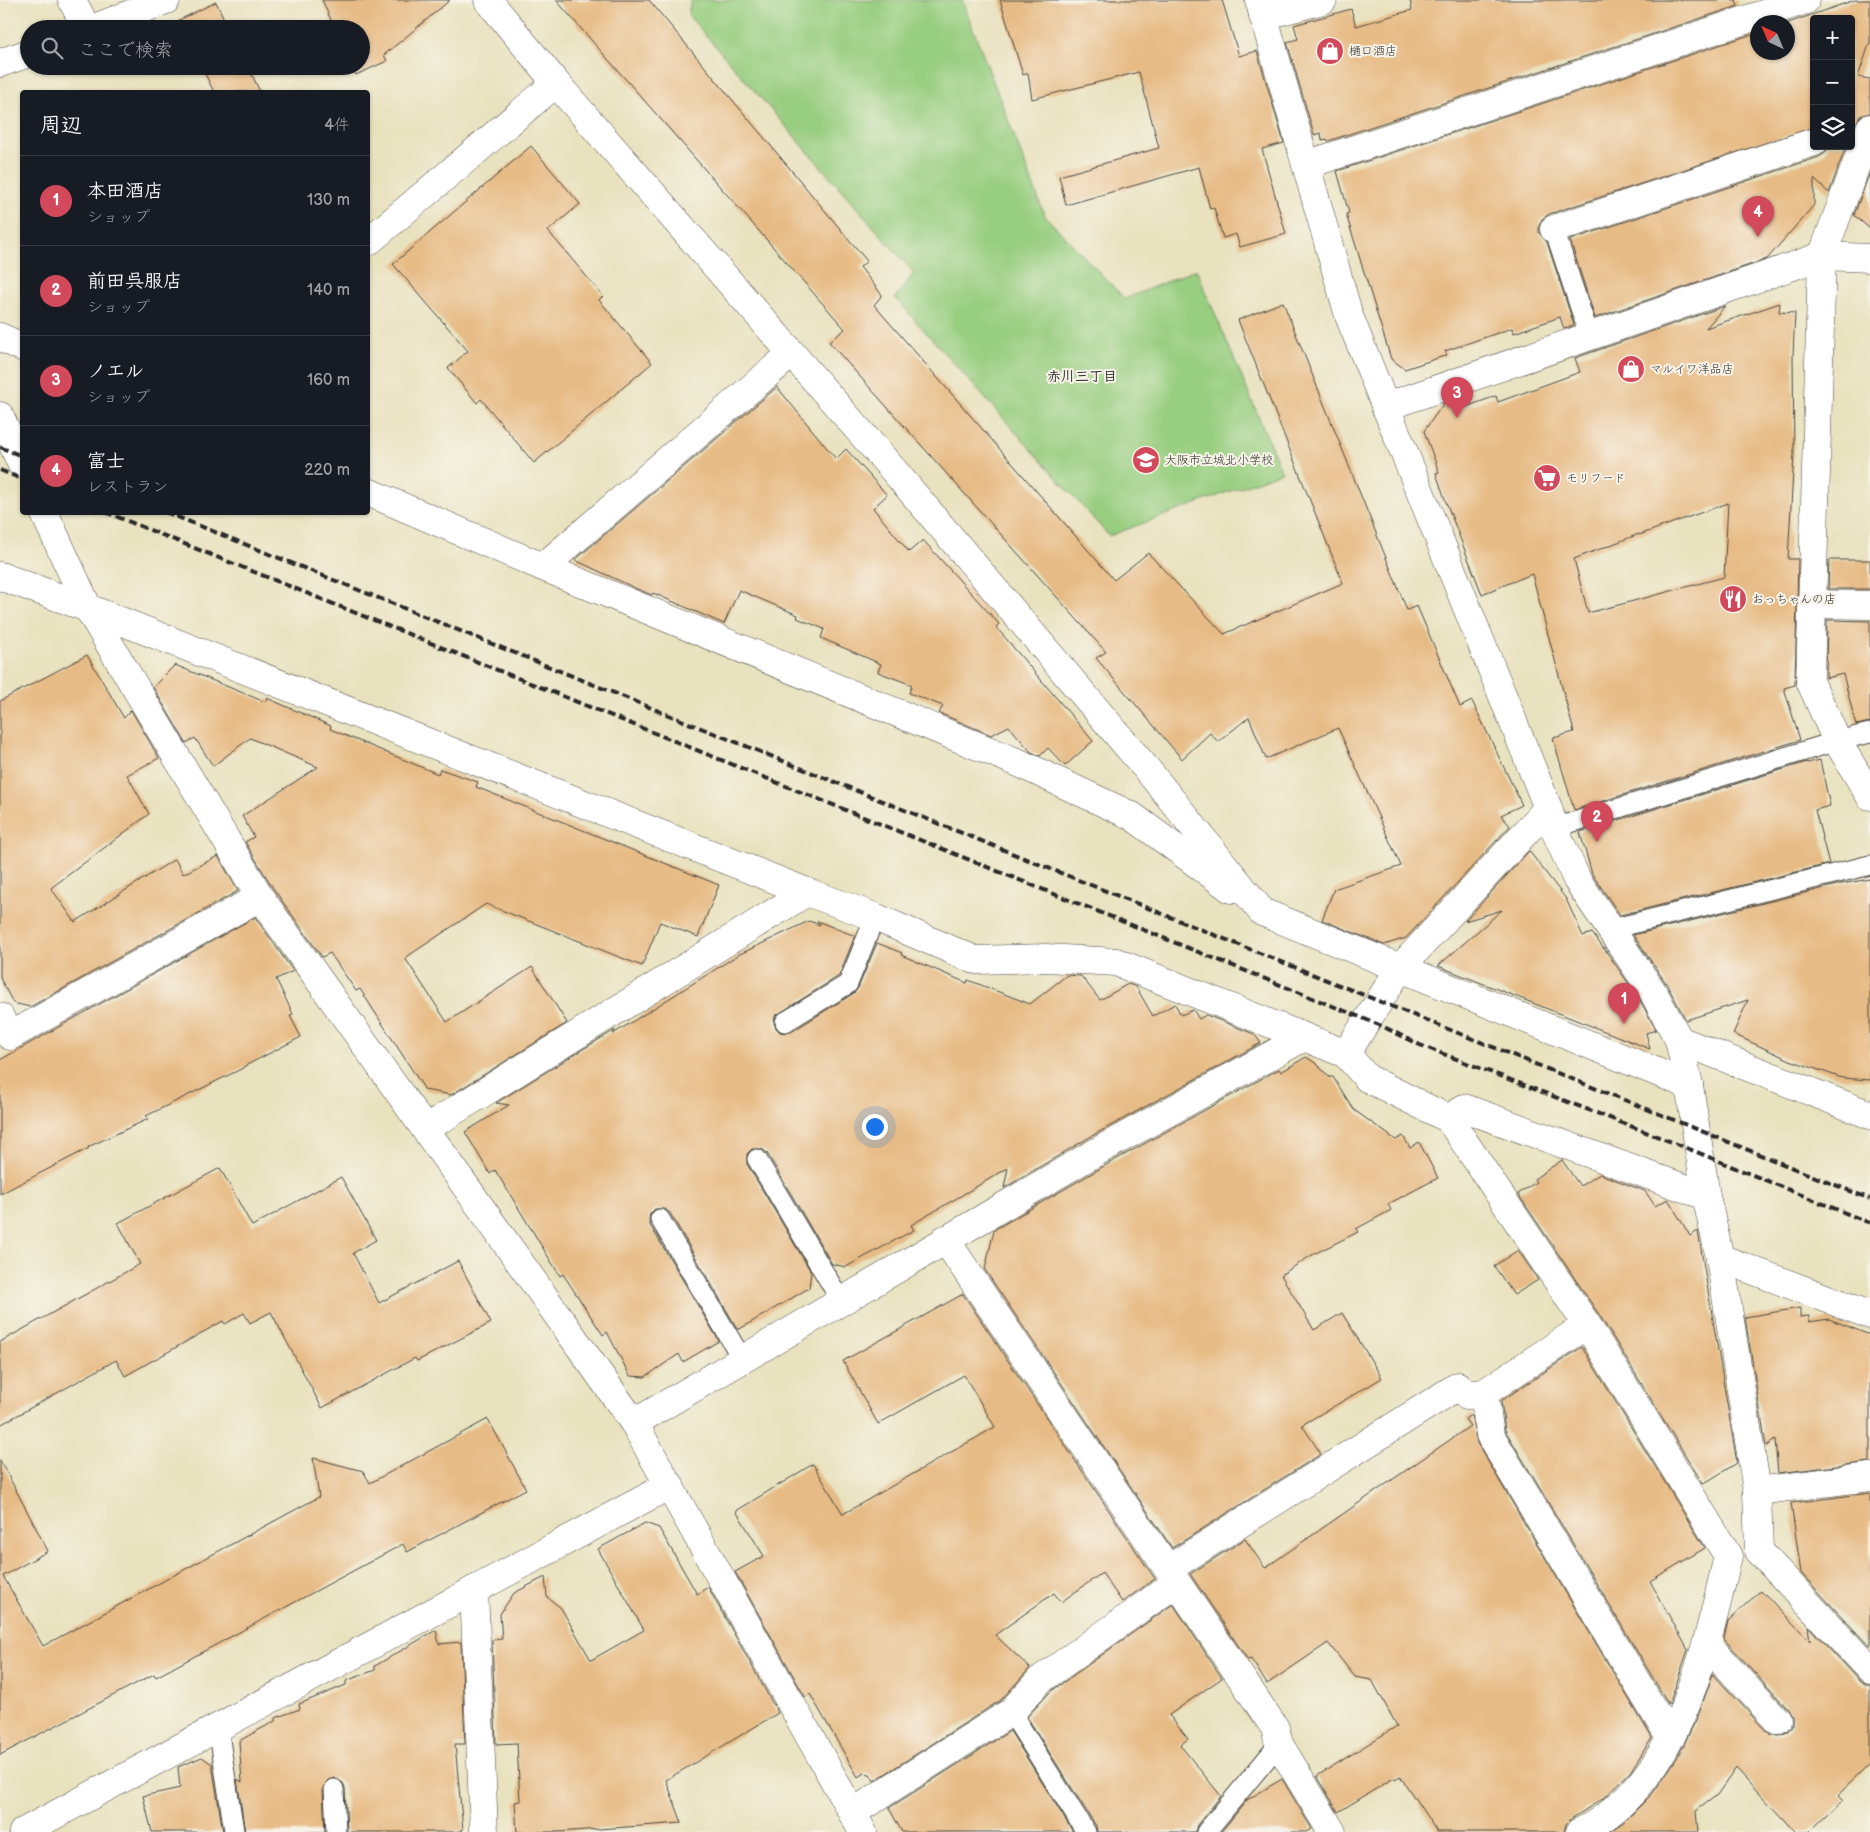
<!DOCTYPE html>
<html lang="ja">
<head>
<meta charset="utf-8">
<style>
	:root { --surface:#171b24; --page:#20242c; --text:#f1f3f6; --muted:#9ea1a6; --line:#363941; --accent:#d1495b }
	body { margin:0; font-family:"Balsamiq Sans","Klee One",sans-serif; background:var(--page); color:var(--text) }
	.controls { position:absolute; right:15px; top:15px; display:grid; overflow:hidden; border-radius:5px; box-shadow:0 1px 4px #0004 }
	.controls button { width:45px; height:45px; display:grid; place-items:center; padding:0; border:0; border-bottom:1px solid var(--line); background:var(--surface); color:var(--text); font:25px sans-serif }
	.compass { position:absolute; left:1750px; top:15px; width:45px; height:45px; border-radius:50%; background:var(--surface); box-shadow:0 1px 4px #0004; rotate:316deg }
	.you { position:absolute; left:874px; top:1126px; width:18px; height:18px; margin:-12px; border:4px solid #fff; border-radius:50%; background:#1a73e8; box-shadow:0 0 0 8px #1a73e833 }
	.badge { display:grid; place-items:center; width:32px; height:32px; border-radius:50%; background:var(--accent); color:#fff; font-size:16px; font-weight:700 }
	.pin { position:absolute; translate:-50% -41px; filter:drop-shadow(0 1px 2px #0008) }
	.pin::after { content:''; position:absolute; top:26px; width:18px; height:15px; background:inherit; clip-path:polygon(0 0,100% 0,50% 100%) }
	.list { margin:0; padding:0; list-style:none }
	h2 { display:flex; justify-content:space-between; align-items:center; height:65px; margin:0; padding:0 20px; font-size:21px }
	h2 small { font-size:16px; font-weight:400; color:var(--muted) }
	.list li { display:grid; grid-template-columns:32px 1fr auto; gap:15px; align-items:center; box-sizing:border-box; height:90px; padding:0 20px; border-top:1px solid var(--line) }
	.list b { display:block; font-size:19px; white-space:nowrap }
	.list p { margin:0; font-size:16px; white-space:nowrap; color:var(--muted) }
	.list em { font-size:16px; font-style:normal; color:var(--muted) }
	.icon { flex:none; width:28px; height:28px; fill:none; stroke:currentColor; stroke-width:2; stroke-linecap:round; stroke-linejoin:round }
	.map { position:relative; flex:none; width:1870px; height:1832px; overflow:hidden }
	.search { position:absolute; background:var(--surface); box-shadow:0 1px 4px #0004; left:20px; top:20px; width:350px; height:55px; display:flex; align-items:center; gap:12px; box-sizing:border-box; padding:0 18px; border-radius:28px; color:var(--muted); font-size:19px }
	.panel { position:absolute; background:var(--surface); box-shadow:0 1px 4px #0004; left:20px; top:90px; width:350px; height:425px; border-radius:5px }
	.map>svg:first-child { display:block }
</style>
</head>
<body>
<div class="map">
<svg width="1870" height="1832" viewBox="0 0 1870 1832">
	<rect width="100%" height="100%" fill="#f7f3e8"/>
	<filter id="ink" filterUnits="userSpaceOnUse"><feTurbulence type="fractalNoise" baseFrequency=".02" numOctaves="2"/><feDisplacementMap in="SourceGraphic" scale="10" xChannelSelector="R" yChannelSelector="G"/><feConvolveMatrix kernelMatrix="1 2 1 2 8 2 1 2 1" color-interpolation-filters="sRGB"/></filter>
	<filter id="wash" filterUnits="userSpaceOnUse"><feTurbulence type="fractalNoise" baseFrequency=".0096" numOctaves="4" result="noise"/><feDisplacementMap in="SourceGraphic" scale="20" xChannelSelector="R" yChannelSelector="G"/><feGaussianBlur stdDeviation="1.12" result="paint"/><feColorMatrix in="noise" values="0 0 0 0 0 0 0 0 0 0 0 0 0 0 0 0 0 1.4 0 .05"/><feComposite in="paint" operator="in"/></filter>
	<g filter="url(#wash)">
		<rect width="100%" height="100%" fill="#e9e2bf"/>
		<polygon fill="#98ce80" stroke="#627c56" points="691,0 962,0 1045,216 1125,299 1196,269 1282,472 1109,536 895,298 914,273 688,15"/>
		<g id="blocks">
			<g fill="#e7bb85" fill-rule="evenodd">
				<polygon points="322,0 450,0 384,55 387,61 356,75 352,66 361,66 361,29 335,29"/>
				<polygon points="556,0 649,0 867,261 860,267 882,295 874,305 1114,580 1148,553 1224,634 1343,583 1238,320 1283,302 1407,610 1417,606 1460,707 1472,701 1522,805 1501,815 1510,826 1406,938 1384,945 1322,920 1334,889 1401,866 1338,728 1266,759 1249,717 1218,742 1210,733 1182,759 1096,658 1106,652 829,342 845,329"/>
				<polygon points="1000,0 1222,0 1239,56 1257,51 1284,143 1262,149 1286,234 1240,247 1236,234 1223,238 1214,208 1210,209 1199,167 1066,205 1059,176 1159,148 1139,72 1032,99 1028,73 1023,75"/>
				<polygon points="1410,0 1736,0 1738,6 1328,141 1327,139 1322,140 1321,133 1314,135 1287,42 1298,39 1294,25 1351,9 1356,26 1412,10"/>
				<polygon points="1855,0 1870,0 1870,42 1858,77 1870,79 1870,113 1860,116 1851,134 1851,19 1814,19 1814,127 1549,214 1542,219 1539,226 1539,233 1547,242 1574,325 1564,329 1560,317 1514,333 1512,328 1445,351 1447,355 1405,369 1391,359 1346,214 1349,213 1337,171 1747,36 1758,34 1758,52 1788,52 1788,23"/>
				<polygon points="216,2 229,29 183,29 179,20"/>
				<polygon points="201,66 248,66 260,92 214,92"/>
				<polygon points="531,146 580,204 548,231 603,296 599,300 652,363 534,463 481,399 477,403 448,368 468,351 393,264"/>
				<polygon points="1829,146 1846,146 1829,193 1814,179 1814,205 1767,259 1595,318 1570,240 1819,157 1825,153"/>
				<polygon points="1870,172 1870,229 1854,215"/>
				<path d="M1780,303L1779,312L1795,313L1793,355L1794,454L1788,559H1798L1795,685L1784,688L1800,740L1574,810L1553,738L1574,732L1532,574L1482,594L1446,502L1436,473L1439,472L1424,431L1444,403L1460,398L1463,408L1496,396L1498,402L1580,372L1575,358L1725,306L1706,328ZM1728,503L1724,577L1588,613L1574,559L1639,534V535Z"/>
				<polygon points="777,387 836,459 846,449 887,495 873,508 909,552 923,540 999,624 996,627 1093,741 1065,766 1048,748 1040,756 1031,752 1009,726 991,735 939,713 943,706 909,693 912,685 878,672 881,664 821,638 824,629 797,618 798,615 739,590 724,624 653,593 652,595 637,589 575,560"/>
				<polygon points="1829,560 1870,560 1870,589 1828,589"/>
				<polygon points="1827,620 1870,621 1870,722 1856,725 1843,674 1826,678"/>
				<polygon points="87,655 124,718 131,710 159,758 127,775 149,814 51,888 75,922 175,859 183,874 218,856 238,891 30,1007 13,1003 0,978 0,701"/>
				<polygon points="175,665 265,702 267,698 331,726 330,729 438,774 440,769 478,782 476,787 719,885 698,937 660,922 642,966 486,904 405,958 447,1022 532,967 567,1023 451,1095 425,1090 360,989 356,991 330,953 322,957 273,888 245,842 254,837 242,816 318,767 250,738 213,766 195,738 186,743 153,687"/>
				<polygon points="1820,760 1830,806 1815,810 1829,864 1620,915 1592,874 1580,832 1807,762 1807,763"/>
				<polygon points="1529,851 1566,899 1583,936 1592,933 1604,949 1603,947 1640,1000 1656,1030 1646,1033 1650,1049 1438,966 1502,910 1465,921"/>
				<polygon points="1870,879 1870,1080 1842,1078 1790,1060 1733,1034 1748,1000 1686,1020 1666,983 1633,935 1841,884"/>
				<polygon points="255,917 293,971 276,979 293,1014 290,1016 301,1037 243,1067 243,1068 146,1116 148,1119 88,1147 89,1148 0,1194 0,1060"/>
				<polygon points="809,921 820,925 817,921 855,936 839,976 775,1016 774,1023 776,1028 780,1032 786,1033 791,1032 854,993 858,988 877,943 902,953 901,955 967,983 968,980 1030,1004 1067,975 1081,976 1100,1000 1128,984 1136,987 1153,1016 1175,1004 1181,1015 1193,1010 1199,1019 1206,1015 1254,1034 1261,1043 1090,1137 1004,1188 1008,1168 911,1225 914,1230 846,1267 832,1264 767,1153 762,1149 752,1149 747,1154 747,1164 811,1272 809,1288 738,1330 670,1213 665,1209 655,1209 650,1214 649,1220 650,1225 719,1341 683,1362 679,1354 645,1377 630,1376 607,1332 603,1335 563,1274 560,1276 495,1170 490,1174 465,1132 509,1105 496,1103 583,1049 615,1030 613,1034 738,955"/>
				<polygon points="1306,1057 1317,1064 1329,1077 1333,1077 1354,1110 1396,1140 1403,1136 1410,1148 1419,1142 1438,1178 1388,1204 1391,1210 1356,1229 1358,1232 1312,1255 1281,1275 1314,1330 1342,1313 1382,1378 1302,1425 1321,1454 1172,1548 985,1270 994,1230 1106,1165 1279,1069 1281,1072"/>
				<polygon points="1562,1160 1580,1186 1600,1174 1645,1191 1655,1206 1668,1199 1690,1236 1698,1231 1737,1463 1703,1484 1600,1316 1518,1194 1536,1182 1534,1179"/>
				<polygon points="220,1168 252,1226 341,1177 376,1240 353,1253 379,1303 458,1261 491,1323 417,1361 415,1358 322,1408 271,1312 250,1323 244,1313 225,1324 223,1321 125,1376 116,1360 0,1425 0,1342 140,1264 118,1223"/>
				<polygon points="1518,1250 1538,1280 1514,1295 1494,1266"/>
				<polygon points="963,1294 1155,1579 1122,1602 1102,1573 1061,1602 1054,1593 995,1635 1030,1668 1001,1700 874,1781 870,1774 864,1773 858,1777 810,1694 805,1697 735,1572 764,1556 736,1511 813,1464 843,1514 995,1427 964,1375 878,1424 843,1361"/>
				<polygon points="1800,1308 1800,1317 1809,1316 1809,1322 1829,1319 1870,1335 1870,1462 1778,1473 1775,1440 1766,1446 1745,1317"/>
				<polygon points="1582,1347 1705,1548 1650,1581 1688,1650 1669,1705 1505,1430 1501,1401"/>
				<polygon points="1471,1415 1477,1443 1652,1738 1630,1772 1604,1798 1571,1819 1566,1824 1564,1832 1437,1832 1400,1776 1395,1779 1394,1778 1338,1812 1317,1776 1397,1726 1372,1680 1355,1677 1328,1643 1267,1684 1251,1659 1248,1660 1190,1574 1245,1539 1265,1568 1470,1426 1465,1419"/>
				<polygon points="488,1419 526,1489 407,1552 403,1544 156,1677 154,1674 0,1755 0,1460 48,1551 3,1576 43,1646 319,1497 313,1458 363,1471 370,1483"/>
				<polygon points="1870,1493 1870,1647 1801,1573 1791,1503"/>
				<polygon points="645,1523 659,1528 697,1594 708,1587 778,1713 666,1780 682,1823 558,1832 517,1832 515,1802 520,1801 517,1743 496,1744 492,1640 502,1639 500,1614 514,1593 545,1577 547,1597 561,1608 591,1660 644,1630 598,1549"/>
				<polygon points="1761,1590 1810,1641 1808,1626 1859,1681 1865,1685 1870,1685 1870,1764 1838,1795 1843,1800 1809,1832 1795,1832 1736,1768 1717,1795 1696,1811 1698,1832 1609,1832 1625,1821 1653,1793 1677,1758 1697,1718 1713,1674 1766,1731 1772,1735 1780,1735 1787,1732 1792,1725 1792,1717 1788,1709 1724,1639 1728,1621"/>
				<polygon points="1173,1604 1222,1678 1169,1715 1188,1739 1180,1745 1221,1796 1197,1825 1195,1832 1097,1832 1096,1826 1027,1717 1050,1692"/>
				<polygon points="436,1630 439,1644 461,1642 465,1744 455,1744 463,1830 457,1832 347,1832 345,1788 343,1783 334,1778 328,1780 323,1789 325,1832 245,1832 237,1779 242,1782 239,1741 275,1721 275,1718 300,1709 299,1704 346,1685 346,1681 375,1670 375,1666"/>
				<polygon points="1010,1731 1073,1832 902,1832 889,1808"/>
				<polygon points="202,1757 212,1764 223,1832 152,1832 143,1796 180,1788 178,1767"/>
				<polygon points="1282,1779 1312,1829 1306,1832 1221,1832 1247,1800"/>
			</g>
		</g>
	</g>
	<g filter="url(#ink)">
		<use href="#blocks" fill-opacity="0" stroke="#484641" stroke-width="1"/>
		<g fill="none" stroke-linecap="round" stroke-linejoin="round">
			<g stroke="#484641" stroke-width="21">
				<g id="lane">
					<polyline points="1554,229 1589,335"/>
					<polyline points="1554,828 1837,741 1870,733"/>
					<polyline points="1611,929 1870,865"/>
					<polyline points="785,1022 848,984 875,917"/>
					<polyline points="757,1159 841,1301"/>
					<polyline points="660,1219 742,1359"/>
					<polyline points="1011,1712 1086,1832"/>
					<polyline points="218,1727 234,1831"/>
					<polyline points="334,1789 336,1832"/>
					<polyline points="1206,1832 1279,1744"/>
				</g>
			</g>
			<g stroke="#484641" stroke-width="29">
				<g id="street">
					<polyline points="72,0 87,29"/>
					<polyline points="488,0 556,83 896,473 1150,773 1262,912 1689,1085"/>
					<polyline points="1259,0 1349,316 1548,808 1554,828 1577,880 1653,992 1679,1040 1689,1085 1706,1196 1720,1258 1757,1491 1759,1551 1870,1670"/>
					<polyline points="1263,16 1323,0"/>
					<polyline points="92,29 166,0"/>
					<polyline points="0,63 29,53"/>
					<polyline points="1306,165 1806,0"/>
					<polyline points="1554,229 1814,142"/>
					<polyline points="368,242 556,83"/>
					<polyline points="1822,256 1810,681 1837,741 1870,796"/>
					<polyline points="0,337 22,347"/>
					<polyline points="1385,407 1822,256 1870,258"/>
					<polyline points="0,416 22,465"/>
					<polyline points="368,492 543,567 1019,763 1132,816 1231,889"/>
					<polyline points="44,512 88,608"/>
					<polyline points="543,567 791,354"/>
					<polyline points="0,576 88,608 807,892 875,917 975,960 1046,958 1116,962 1304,1037"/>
					<polyline points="1812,604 1870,605"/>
					<polyline points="0,1017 10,1036 260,897"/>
					<polyline points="1679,1040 1870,1115"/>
					<path d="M1346,1054L1367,1078L1449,1119L1587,1325L1728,1556C1705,1654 1679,1783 1580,1832"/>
					<polyline points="1449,1119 1464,1108 1706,1196"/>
					<polyline points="425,1129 807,892"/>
					<polyline points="945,1239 1275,1728 1279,1744 1332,1832"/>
					<polyline points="1720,1258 1870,1315"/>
					<polyline points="1484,1393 1490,1435 1670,1738"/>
					<polyline points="634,1423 1098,1151 1304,1037 1346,1054 1400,968 1548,808"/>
					<polyline points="1757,1491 1870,1477"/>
					<polyline points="1168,1569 1458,1386 1467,1395 1484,1393 1587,1325"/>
					<polyline points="474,1590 484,1832"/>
					<polyline points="1707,1644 1777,1720"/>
					<polyline points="852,1813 1011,1712 1040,1680 1176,1583"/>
					<polyline points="23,1832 670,1485"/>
				</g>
			</g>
			<g stroke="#484641" stroke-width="29">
				<g id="secondary">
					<polyline points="1822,256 1870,128"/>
					<polyline points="88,608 260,897 634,1423 863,1832"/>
				</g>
			</g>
			<use href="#lane" stroke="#fff" stroke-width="19"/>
			<use href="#street" stroke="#fff" stroke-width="28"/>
			<use href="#secondary" stroke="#fff" stroke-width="28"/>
			<g stroke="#2b2b2b" stroke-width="4" stroke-dasharray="8 4" stroke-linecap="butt">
				<polyline points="0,447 22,456"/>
				<polyline points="0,470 22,479"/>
				<polyline points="105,512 1350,1013 1382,1026 1420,1045 1677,1144 1870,1223"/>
				<polyline points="165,512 1870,1199"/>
			</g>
		</g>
	</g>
	<defs>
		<g id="shop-disc" transform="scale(1.4375)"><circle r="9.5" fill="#d1495b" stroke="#f7f3e8"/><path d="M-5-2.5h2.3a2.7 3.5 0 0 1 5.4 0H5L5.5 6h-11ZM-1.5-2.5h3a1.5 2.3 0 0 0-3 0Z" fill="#fff"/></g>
		<g id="school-disc" transform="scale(1.4375)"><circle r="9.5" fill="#d1495b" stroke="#f7f3e8"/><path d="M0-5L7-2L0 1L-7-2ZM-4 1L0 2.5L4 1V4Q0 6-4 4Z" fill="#fff"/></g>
		<g id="supermarket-disc" transform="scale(1.4375)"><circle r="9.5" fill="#d1495b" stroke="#f7f3e8"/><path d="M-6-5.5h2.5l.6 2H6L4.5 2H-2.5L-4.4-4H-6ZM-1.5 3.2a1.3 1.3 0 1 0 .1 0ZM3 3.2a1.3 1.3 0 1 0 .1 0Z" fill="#fff"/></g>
		<g id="restaurant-disc" transform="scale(1.4375)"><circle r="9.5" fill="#d1495b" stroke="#f7f3e8"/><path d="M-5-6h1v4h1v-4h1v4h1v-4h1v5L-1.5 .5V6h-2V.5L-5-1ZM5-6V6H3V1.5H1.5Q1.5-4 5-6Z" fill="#fff"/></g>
	</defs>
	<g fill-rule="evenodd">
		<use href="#shop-disc" x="1330" y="51"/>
		<use href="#shop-disc" x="1631" y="369"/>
		<use href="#school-disc" x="1146" y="460"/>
		<use href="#supermarket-disc" x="1547" y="478"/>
		<use href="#restaurant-disc" x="1733" y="599"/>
	</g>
	<g text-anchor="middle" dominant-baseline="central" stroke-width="4" stroke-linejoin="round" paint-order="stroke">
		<g font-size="12" fill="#2b2b2b" stroke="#f7f3e8" text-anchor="start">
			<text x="1349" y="51">樋口酒店</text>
			<text x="1650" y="369">マルイワ洋品店</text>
			<text x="1165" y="460">大阪市立城北小学校</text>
			<text x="1566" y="478">モリフード</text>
			<text x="1752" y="599">おっちゃんの店</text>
		</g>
		<g font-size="14" font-weight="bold" fill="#2b2b2b" stroke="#f7f3e8">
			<text x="1082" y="376">赤川三丁目</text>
		</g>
	</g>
</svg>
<div class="controls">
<button>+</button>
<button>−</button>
<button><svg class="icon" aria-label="layers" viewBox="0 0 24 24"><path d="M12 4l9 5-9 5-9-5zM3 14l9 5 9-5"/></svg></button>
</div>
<svg class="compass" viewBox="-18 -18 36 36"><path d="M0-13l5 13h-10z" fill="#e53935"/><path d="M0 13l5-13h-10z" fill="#9ea1a6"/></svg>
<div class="you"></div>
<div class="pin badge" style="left:1624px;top:1024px">1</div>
<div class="pin badge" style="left:1597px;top:842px">2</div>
<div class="pin badge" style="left:1457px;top:418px">3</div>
<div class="pin badge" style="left:1758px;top:237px">4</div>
<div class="search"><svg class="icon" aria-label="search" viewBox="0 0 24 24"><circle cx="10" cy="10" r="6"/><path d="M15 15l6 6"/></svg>ここで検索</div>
<section class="panel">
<h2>周辺<small>4件</small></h2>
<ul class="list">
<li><span class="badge">1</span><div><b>本田酒店</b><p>ショップ</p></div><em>130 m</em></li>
<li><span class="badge">2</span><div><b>前田呉服店</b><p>ショップ</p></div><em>140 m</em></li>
<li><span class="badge">3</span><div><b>ノエル</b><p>ショップ</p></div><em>160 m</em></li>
<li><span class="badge">4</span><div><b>富士</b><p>レストラン</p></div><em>220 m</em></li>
</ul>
</section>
</div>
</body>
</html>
